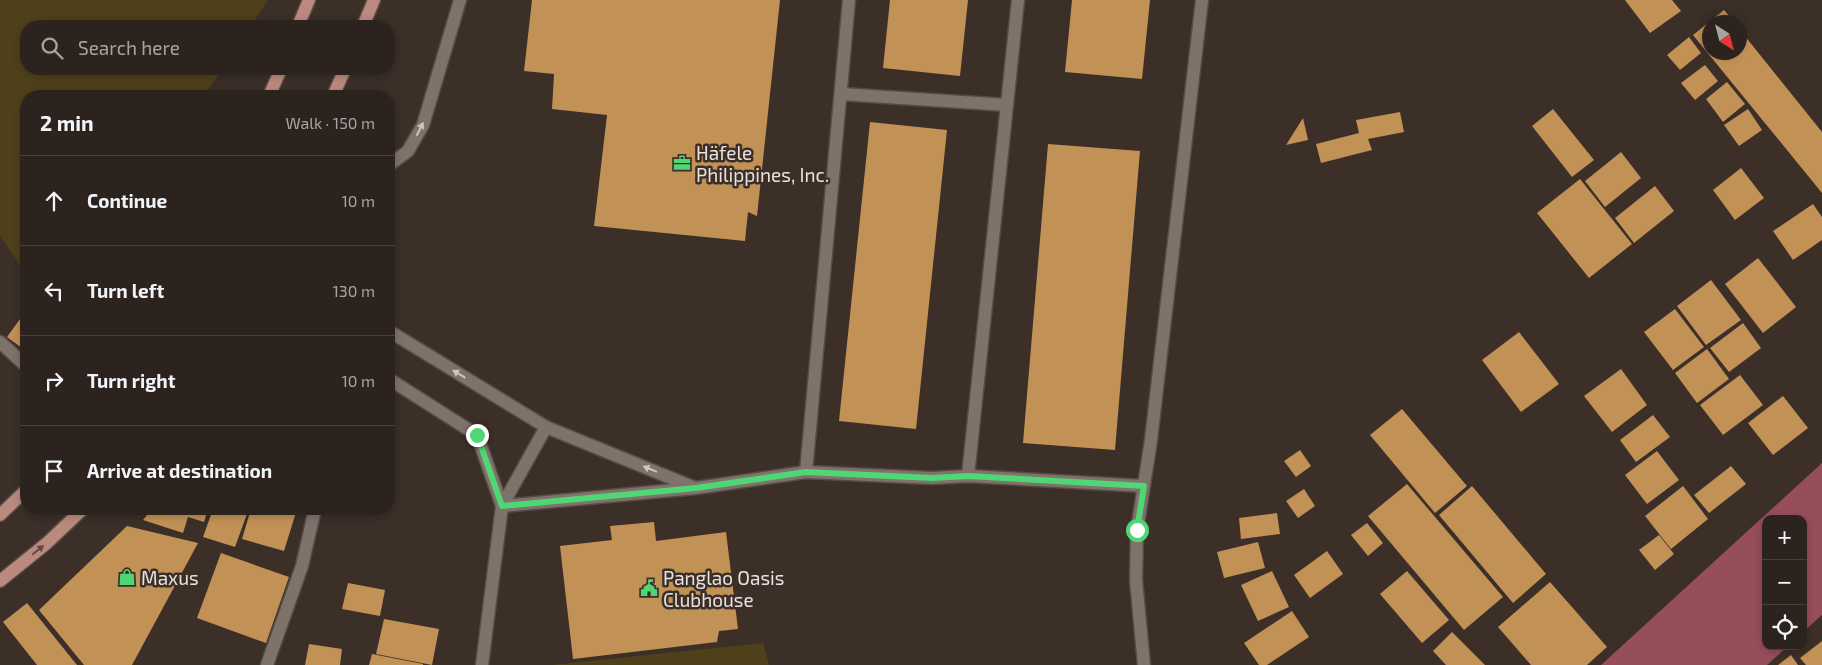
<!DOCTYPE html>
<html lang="en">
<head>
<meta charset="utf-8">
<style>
	:root { --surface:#2c231e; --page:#382f2b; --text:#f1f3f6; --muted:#a6a4a4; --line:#48403c }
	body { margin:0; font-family:"Exo 2",sans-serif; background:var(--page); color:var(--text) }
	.controls { position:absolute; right:15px; bottom:15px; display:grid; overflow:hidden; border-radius:10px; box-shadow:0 2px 8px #0003 }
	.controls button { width:45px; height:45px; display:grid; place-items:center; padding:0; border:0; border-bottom:1px solid var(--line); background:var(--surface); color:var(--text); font:25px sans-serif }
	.compass { position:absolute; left:1702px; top:15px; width:45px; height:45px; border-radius:50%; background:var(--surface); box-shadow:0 2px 8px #0003; rotate:144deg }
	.stop { position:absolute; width:15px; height:15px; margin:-11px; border:4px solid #50d674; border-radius:50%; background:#fff }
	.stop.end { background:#50d674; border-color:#fff; box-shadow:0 1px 5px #0008 }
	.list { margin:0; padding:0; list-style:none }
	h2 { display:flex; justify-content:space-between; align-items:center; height:65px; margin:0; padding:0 20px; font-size:21px }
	h2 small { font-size:16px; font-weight:400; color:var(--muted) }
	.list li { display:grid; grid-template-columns:32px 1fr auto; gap:15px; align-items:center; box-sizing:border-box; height:90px; padding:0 20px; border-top:1px solid var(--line) }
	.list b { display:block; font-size:19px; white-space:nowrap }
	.list em { font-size:16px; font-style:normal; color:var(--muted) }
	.icon { flex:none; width:28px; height:28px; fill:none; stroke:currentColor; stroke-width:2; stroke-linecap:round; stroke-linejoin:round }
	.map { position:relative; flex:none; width:1822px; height:665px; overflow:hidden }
	.search { position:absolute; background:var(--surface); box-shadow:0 2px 8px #0003; left:20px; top:20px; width:375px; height:55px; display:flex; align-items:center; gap:12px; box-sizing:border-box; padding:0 18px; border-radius:20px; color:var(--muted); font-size:19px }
	.panel { position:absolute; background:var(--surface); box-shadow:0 2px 8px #0003; left:20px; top:90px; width:375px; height:425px; border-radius:20px }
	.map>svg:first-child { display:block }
</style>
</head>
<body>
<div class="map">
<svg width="1822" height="665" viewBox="0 0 1822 665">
	<rect width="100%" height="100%" fill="#3b2f28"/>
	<g fill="#4e4018">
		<polygon points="0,0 268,0 251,26 26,26 26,69 222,69 204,96 26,96 26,274 0,236"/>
		<polygon points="763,643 769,665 551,665"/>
	</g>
	<polygon fill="#964e5a" points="1822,463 1822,615 1803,632 1803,519 1766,519 1766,646 1788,646 1767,665 1601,665"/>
	<g fill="#c29156">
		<polygon points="532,0 780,0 757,216 748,212 745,241 594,226 607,115 552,109 554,74 524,71"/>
		<polygon points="890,0 968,0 960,76 883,68"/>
		<polygon points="1072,0 1150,0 1142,79 1065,72"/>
		<polygon points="1625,0 1672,0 1681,11 1650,33"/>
		<polygon points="1724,10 1734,22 1710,22 1710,52 1740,52 1740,30 1822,132 1822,193 1693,35"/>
		<polygon points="1689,37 1701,53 1680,70 1667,55"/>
		<polygon points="1705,65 1718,81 1695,100 1681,83"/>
		<polygon points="1727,82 1745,104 1723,122 1706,99"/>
		<polygon points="1553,109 1594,160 1572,177 1532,126"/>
		<polygon points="1748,109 1762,130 1739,146 1724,125"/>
		<polygon points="1400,112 1404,132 1368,139 1372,150 1321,163 1316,144 1359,133 1356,120"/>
		<polygon points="1303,118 1308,140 1286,145"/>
		<polygon points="870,122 947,130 916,429 839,421"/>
		<polygon points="1048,144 1140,151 1115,450 1023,443"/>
		<polygon points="1621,152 1641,178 1605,207 1585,181"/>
		<polygon points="1741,168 1764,198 1735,220 1713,190"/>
		<polygon points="1580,179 1632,244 1589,278 1537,213"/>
		<polygon points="1655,186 1674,211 1634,243 1615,218"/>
		<polygon points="1813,204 1822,217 1822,240 1793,260 1773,231"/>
		<polygon points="1758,258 1796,307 1763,333 1725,284"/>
		<polygon points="1711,280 1741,320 1706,345 1677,306"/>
		<polygon points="1675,309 1704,347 1673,370 1644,332"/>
		<polygon points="20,319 26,323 26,351 7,337"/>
		<polygon points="1743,323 1761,348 1729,372 1710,348"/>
		<polygon points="1519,332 1559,384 1521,412 1482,360"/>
		<polygon points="1707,349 1729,379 1697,403 1675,373"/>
		<polygon points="1621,369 1647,405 1612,432 1584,396"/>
		<polygon points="1740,375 1763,405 1723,435 1700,405"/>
		<polygon points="1783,396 1808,428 1773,455 1748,423"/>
		<polygon points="1402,409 1467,486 1435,513 1370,435"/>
		<polygon points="1653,415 1670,437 1636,462 1620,440"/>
		<polygon points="1300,450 1311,466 1296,477 1284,461"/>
		<polygon points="1657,451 1679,480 1647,504 1625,475"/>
		<polygon points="1731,466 1746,484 1709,513 1694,495"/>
		<polygon points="1407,484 1503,597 1464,630 1368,516"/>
		<polygon points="1472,486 1546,574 1513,603 1439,515"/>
		<polygon points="1683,486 1708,519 1671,549 1645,516"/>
		<polygon points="1304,489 1315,506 1298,518 1286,501"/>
		<polygon points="152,509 208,509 204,522 188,517 183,533 143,520"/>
		<polygon points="213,509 241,509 248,511 235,547 203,537"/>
		<polygon points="251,509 297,509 284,551 242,539"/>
		<polygon points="1277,513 1280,534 1241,539 1239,518"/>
		<polygon points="654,522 656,541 726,532 738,629 719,631 717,642 573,659 560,546 612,540 610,526"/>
		<polygon points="1367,523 1383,543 1368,556 1351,535"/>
		<polygon points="127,526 198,543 132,665 84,665 39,610"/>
		<polygon points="1659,535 1674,554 1655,570 1639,550"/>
		<polygon points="1258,542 1265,568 1224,578 1217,552"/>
		<polygon points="1327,551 1343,574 1310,598 1294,575"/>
		<polygon points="221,553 289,577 266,643 197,618"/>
		<polygon points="1272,571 1289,607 1258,621 1241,585"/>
		<polygon points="1407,571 1449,620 1422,643 1380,594"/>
		<polygon points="1550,582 1607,647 1587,665 1531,665 1498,627"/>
		<polygon points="348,583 385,590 380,616 342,609"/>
		<polygon points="27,603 77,665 37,665 3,622"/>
		<polygon points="1292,611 1309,637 1267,665 1259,665 1244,643"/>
		<polygon points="384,619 439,629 432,665 376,654"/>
		<polygon points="1452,632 1485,665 1446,665 1433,651"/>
		<polygon points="1822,641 1822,665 1806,665 1800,658"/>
		<polygon points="309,644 342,649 340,665 305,665"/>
		<polygon points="372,654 423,664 423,665 369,665"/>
		<polygon points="1791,655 1798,665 1778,665"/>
	</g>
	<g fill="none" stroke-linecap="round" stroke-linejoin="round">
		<g stroke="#554c46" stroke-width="15">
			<g id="minor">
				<polyline points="841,94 1007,105"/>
				<polyline points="389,165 408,151 423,125 460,0"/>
				<polyline points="389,331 546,427 693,487"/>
				<polyline points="0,342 26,366"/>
				<polyline points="389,379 477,435 502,506 696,488 806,472 932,478 968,476 1144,486"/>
				<polyline points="806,472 849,0"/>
				<polyline points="968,476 1018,0"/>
				<polyline points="267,665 302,566 315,509"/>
				<polyline points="482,665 502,506 546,427"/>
				<polyline points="1144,665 1136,580 1137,530 1151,440 1202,0"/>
			</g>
		</g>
		<g stroke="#554c46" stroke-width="15">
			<g id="major">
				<polyline points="298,26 309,0"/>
				<polyline points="363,26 374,0"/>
				<polyline points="269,96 281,69"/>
				<polyline points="333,96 345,69"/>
				<polyline points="0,515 26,490"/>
				<polyline points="0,581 47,543 83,509"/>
			</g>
		</g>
		<use href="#minor" stroke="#7f726a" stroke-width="12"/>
		<use href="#major" stroke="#bc897e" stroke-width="12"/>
	</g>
	<defs><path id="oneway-solid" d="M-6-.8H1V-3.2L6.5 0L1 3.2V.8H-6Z" transform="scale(1.25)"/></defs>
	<g fill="#cec5c0">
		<use href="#oneway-solid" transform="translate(420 129) rotate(-63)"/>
		<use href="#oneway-solid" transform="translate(459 374) rotate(-149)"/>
		<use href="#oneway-solid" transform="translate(650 469) rotate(-158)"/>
	</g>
	<use fill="#624a42" href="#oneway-solid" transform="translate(38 550) rotate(-39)"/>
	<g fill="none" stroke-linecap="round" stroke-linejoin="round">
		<polyline stroke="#50d674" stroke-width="6" points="477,435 502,506 696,488 806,472 932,478 968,476 1144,486 1137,530"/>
	</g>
	<defs>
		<g id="office-bare" transform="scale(1.35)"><path d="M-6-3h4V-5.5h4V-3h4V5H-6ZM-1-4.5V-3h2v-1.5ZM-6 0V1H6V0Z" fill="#50d674" stroke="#3b2f28" stroke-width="2.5" paint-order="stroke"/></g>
		<g id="shop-bare" transform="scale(1.35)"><path d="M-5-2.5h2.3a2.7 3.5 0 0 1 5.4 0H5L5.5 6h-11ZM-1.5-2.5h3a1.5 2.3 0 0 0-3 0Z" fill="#50d674" stroke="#3b2f28" stroke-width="2.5" paint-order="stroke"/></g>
		<g id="civic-bare" transform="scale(1.35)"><path d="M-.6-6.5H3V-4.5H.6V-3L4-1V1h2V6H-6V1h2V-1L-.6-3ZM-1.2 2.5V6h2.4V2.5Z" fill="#50d674" stroke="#3b2f28" stroke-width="2.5" paint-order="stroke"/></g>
	</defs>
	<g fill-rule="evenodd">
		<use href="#office-bare" x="682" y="163"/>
		<use href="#shop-bare" x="127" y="577"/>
		<use href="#civic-bare" x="649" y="588"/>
	</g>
	<g text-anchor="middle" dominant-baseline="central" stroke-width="5" stroke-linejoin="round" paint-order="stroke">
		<g font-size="19" fill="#e9e1dd" stroke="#3b2f28" text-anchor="start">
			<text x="696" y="152">Häfele<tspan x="696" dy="22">Philippines, Inc.</tspan></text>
			<text x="141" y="577">Maxus</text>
			<text x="663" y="577">Panglao Oasis<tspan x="663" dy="22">Clubhouse</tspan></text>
		</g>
	</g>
</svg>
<div class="controls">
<button>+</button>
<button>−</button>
<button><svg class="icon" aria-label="locate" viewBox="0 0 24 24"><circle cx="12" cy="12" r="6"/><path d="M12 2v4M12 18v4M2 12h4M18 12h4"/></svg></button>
</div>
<svg class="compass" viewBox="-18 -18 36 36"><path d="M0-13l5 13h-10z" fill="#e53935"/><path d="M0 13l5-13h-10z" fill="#a6a4a4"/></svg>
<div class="stop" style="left:1137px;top:530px"></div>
<div class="stop end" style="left:477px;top:435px"></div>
<div class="search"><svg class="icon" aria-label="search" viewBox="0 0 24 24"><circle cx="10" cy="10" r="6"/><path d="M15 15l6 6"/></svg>Search here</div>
<section class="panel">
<h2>2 min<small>Walk · 150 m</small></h2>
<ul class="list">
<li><svg class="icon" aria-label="ahead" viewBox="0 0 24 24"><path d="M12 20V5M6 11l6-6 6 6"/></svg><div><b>Continue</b></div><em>10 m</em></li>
<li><svg class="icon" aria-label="left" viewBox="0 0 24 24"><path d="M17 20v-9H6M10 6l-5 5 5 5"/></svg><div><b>Turn left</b></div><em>130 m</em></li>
<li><svg class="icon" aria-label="right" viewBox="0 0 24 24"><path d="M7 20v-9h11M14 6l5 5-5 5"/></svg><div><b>Turn right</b></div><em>10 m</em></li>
<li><svg class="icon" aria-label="arrive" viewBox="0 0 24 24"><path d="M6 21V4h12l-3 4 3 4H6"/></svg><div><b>Arrive at destination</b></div></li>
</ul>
</section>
</div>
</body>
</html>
